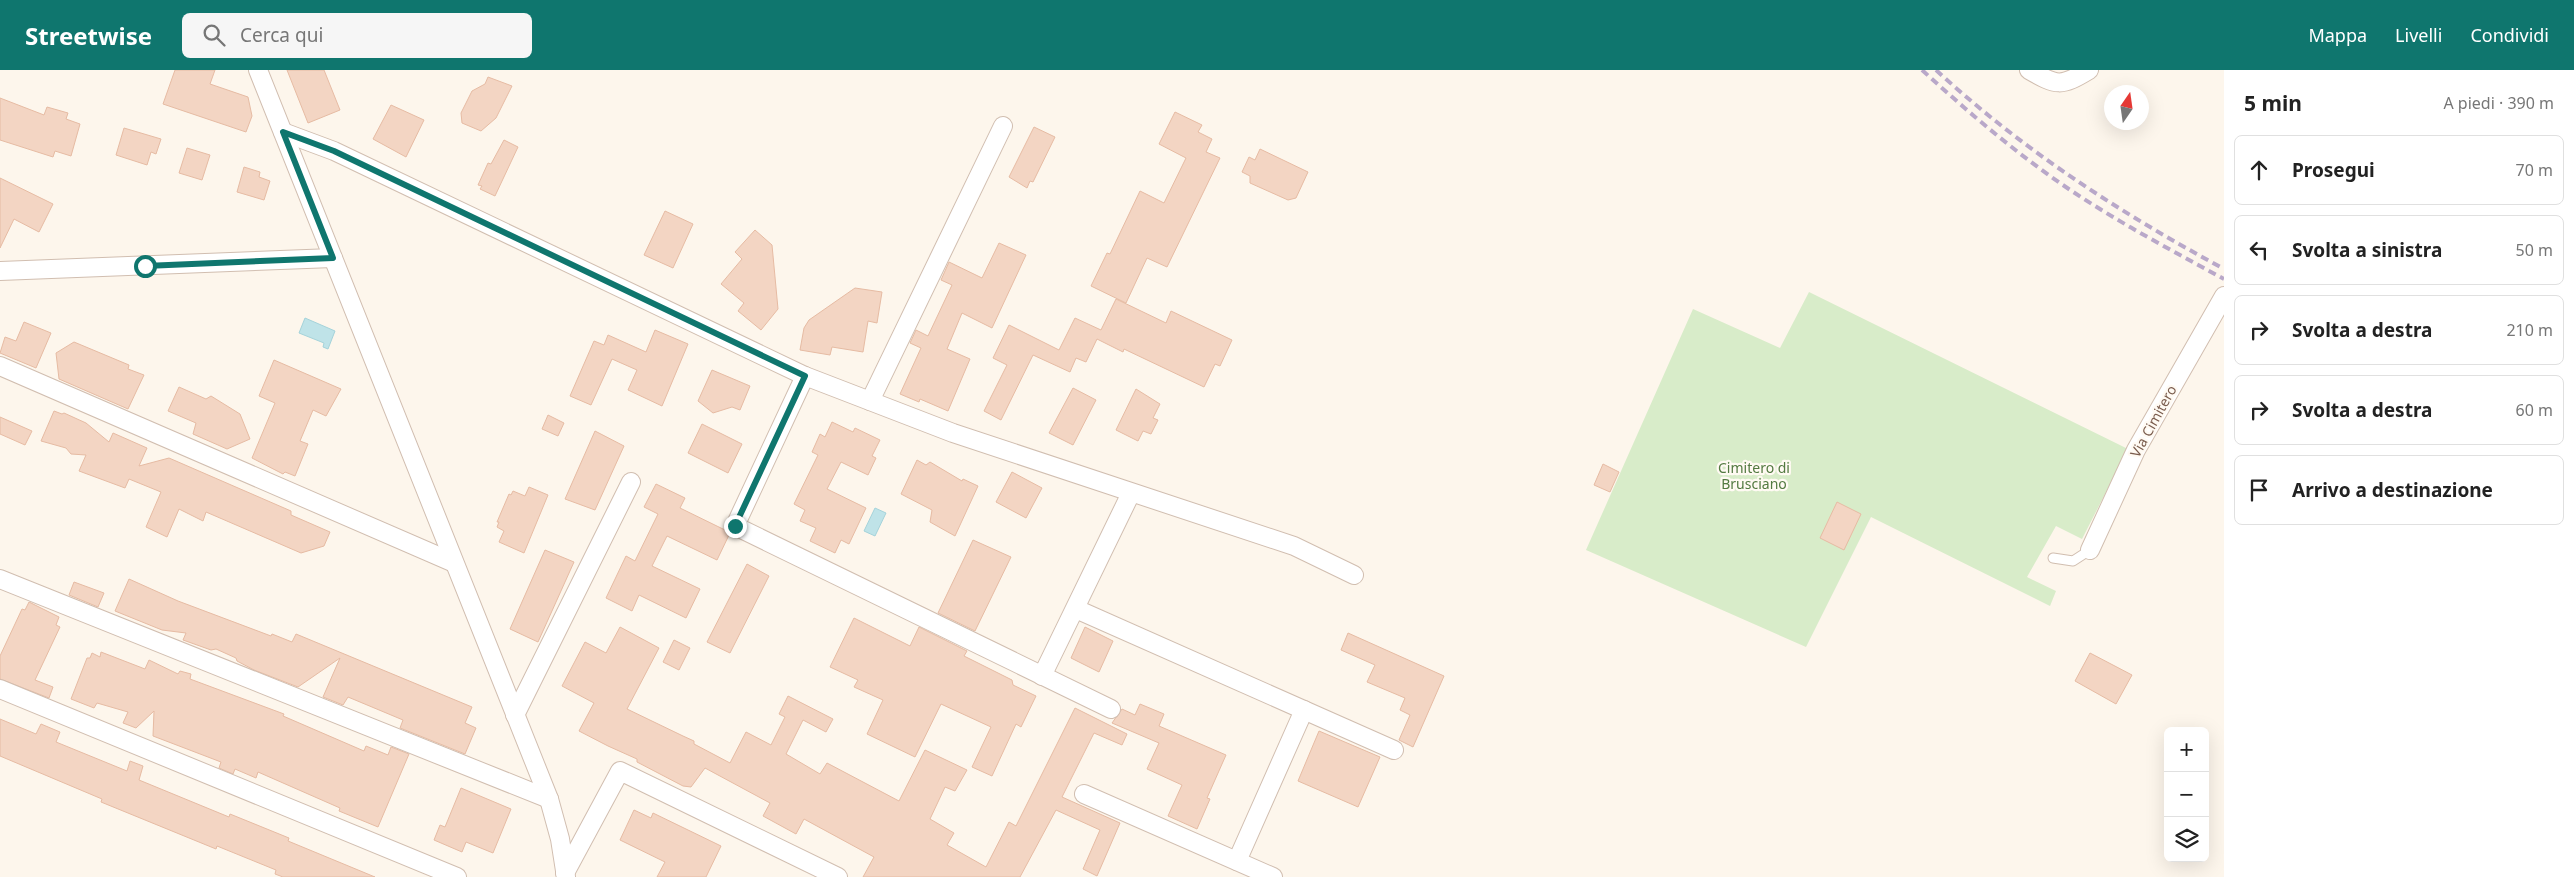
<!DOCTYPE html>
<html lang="it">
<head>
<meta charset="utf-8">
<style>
	:root { --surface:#fff; --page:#f6f6f6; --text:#222; --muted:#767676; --line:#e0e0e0; --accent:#0f766e }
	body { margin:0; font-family:"Noto Sans",sans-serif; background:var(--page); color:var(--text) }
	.controls { position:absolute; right:15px; bottom:15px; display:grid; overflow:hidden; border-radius:8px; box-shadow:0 5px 20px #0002 }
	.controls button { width:45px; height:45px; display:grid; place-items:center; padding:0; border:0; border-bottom:1px solid var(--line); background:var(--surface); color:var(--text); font:25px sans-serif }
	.compass { position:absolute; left:2104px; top:15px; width:45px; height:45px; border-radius:50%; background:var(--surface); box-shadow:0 5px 20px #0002; rotate:13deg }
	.stop { position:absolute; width:15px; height:15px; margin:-11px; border:4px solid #0f766e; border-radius:50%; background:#fff }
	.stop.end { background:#0f766e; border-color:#fff; box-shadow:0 1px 5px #0008 }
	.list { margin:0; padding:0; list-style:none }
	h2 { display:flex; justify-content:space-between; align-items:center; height:65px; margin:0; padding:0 20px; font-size:21px }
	h2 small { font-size:16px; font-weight:400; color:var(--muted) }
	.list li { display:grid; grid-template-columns:32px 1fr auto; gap:15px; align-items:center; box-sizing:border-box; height:70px; margin:0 10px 10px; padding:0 10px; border:1px solid var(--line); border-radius:8px }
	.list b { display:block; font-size:19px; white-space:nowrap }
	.list em { font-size:16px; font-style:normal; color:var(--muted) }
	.icon { flex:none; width:28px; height:28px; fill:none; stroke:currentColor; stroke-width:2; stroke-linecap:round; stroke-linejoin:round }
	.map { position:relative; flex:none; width:2224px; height:807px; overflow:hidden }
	header { display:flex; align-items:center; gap:30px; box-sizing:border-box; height:70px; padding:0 25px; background:var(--accent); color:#fff }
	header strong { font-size:24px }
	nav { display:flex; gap:28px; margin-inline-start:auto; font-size:18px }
	.search { width:350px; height:45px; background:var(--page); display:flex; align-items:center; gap:12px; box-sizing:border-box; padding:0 18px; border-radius:8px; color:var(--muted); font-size:19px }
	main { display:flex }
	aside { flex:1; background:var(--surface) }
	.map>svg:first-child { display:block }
</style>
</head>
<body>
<header>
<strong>Streetwise</strong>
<div class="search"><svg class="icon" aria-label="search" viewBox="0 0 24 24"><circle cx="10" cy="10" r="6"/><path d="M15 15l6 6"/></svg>Cerca qui</div>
<nav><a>Mappa</a><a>Livelli</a><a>Condividi</a></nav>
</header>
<main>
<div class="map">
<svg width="2224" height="807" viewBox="0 0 2224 807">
	<rect width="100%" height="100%" fill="#fdf6ec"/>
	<polygon fill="#d8ecc9" points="1809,222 2128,379 2082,469 2056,456 2027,507 2056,521 2050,536 1871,447 1806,577 1586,480 1693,239 1780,278"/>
	<g fill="#bfe3e8" stroke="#a5d3da">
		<polygon points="305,248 335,261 328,279 323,277 324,273 299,263"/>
		<polygon points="875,438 886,443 875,466 864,461"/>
	</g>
	<g fill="#f3d5c3" stroke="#e6bba3">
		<polygon points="175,0 215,0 210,14 248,27 252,46 246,62 163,34"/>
		<polygon points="287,0 324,0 340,40 308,53"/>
		<polygon points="488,7 512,16 496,48 481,61 462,53 461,43 472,21 485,14"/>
		<polygon points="0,28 44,45 47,37 68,43 66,49 80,54 71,86 55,81 53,87 0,70"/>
		<polygon points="391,35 424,50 406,87 373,69"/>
		<polygon points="1175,42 1202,55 1198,62 1212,69 1206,82 1220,88 1167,197 1147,188 1126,233 1091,216 1107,183 1110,184 1140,121 1164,133 1186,88 1159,74"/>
		<polygon points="1034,57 1055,67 1033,112 1030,111 1027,118 1009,107"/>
		<polygon points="124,58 161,69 156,84 151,82 147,95 116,85"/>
		<polygon points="504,70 518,77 495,126 480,119 482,116 478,115 488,93 491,94"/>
		<polygon points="187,78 210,85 202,110 179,103"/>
		<polygon points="1260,79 1308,102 1296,128 1288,130 1250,113 1250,106 1242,102 1249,87 1255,90"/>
		<polygon points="244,97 260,102 259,107 270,111 264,130 237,122"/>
		<polygon points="0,108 53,134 39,162 14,149 0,178"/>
		<polygon points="665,141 693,154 673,198 644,185"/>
		<polygon points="755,160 772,175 778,239 761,260 738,241 744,233 721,214 742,189 735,182"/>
		<polygon points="999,173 1026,185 992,258 962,243 947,279 970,289 948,341 920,329 919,332 900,324 921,278 910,273 916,260 928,266 952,215 941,210 949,192 982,208"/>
		<polygon points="855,218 882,222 877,253 868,251 863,282 832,277 830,285 800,280 804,258 809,250"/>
		<polygon points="1116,229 1166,253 1171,241 1232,270 1220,296 1215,294 1204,317 1124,279 1123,282 1097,269 1086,292 1076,288 1070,302 1033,285 1001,350 984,341 1007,295 993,288 1009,255 1059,280 1075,248 1101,260"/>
		<polygon points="24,252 51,263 36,298 0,283 5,267 16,271"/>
		<polygon points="655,260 688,274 662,336 628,320 637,300 612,289 591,335 570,326 594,271 604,275 608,265 646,282"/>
		<polygon points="74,272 129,295 128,299 144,305 128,339 59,309 56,283"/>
		<polygon points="274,290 341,319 326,346 313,340 300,371 308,374 295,406 285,402 283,404 252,388 275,333 259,326"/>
		<polygon points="712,300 750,316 740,340 732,337 713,343 698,331"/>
		<polygon points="179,317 206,329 211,326 240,344 250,369 227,379 193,364 196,353 168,341"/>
		<polygon points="1073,318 1096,330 1073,375 1049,363"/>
		<polygon points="1136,319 1160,334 1153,348 1158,350 1151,364 1143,361 1138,371 1116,360"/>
		<polygon points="54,341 62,344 64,343 86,353 109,372 113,363 147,378 139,396 169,388 291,441 291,445 330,462 324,476 301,483 206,442 203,451 179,439 167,467 146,457 161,422 129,409 125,418 79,401 86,385 71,384 66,378 41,371"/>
		<polygon points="548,345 564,353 558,366 542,359"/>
		<polygon points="0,347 32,361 25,375 0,364"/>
		<polygon points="832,352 853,362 855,358 880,370 872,386 876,388 868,405 841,392 827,419 866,438 849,474 841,470 835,483 810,471 816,458 800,451 805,440 794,434 818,385 812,382 820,364 825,367"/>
		<polygon points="702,354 742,374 728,403 688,383"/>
		<polygon points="595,361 624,376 595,440 565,429"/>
		<polygon points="917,390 926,395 930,392 962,411 963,409 978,416 955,466 930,452 932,440 901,424"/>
		<polygon points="1603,394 1619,402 1610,422 1594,415"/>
		<polygon points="1012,402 1042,418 1026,448 996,432"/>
		<polygon points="656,414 685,428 680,438 725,460 729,465 717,490 667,466 652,496 700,519 686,548 639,525 632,541 606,528 626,486 635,491 658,444 644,437"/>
		<polygon points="529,417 548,425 524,483 499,472 504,461 497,457 499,452 497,452 509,424 511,425 513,421 525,426"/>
		<polygon points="1837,432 1861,444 1844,480 1820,468"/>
		<polygon points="973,470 1011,487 975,561 938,543"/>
		<polygon points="545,480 574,492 538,572 510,559"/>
		<polygon points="747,494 769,506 730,583 707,572"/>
		<polygon points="129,509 178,531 271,566 272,564 292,572 296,564 472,637 465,653 476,658 465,684 400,658 403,650 348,627 343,635 323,627 340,588 298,617 254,600 237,591 236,588 216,579 211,580 183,570 186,563 162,560 115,541"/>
		<polygon points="74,512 104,523 98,537 69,525"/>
		<polygon points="29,532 59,547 56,555 60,557 35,610 53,617 49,628 0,609 0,586 22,539 25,540"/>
		<polygon points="854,548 910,576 919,557 967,581 964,586 1012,610 1013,615 1036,626 1021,657 1016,654 992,706 972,697 991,657 941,634 915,687 867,664 883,630 854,617 858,610 830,597"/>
		<polygon points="620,557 659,578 627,639 683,666 694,671 694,674 730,693 746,662 771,675 785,647 779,644 788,626 833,649 826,662 803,650 786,684 820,704 827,693 899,731 925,680 967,700 955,721 945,717 930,749 954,763 947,775 986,797 1009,752 1016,756 1075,638 1127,664 1122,675 1094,663 1062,727 1120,753 1097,806 1083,799 1100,760 1056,740 1020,807 863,807 874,787 804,749 796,764 763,746 770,733 705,698 691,717 683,716 637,692 637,689 608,676 579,661 594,633 562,616 585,572 606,583"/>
		<polygon points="1085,557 1113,571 1099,602 1071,588"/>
		<polygon points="1348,563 1444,606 1413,677 1399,670 1410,645 1400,640 1405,628 1367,612 1375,595 1341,580"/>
		<polygon points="674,570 690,578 679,600 663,592"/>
		<polygon points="101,582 145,599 149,590 178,604 180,601 191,604 190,609 284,644 283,646 364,681 366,676 388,685 391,677 409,684 378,757 339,741 340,738 258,702 256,708 235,699 233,704 219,698 221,692 153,666 154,641 136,658 123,653 128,642 97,633 94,638 71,629 87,588 90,588 92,583 100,587"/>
		<polygon points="2090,583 2132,605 2116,634 2075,611"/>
		<polygon points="1140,634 1164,644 1159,656 1226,685 1207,728 1210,729 1197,759 1168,746 1182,715 1147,699 1159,673 1112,653 1122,639 1135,645"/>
		<polygon points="0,649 36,664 41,654 60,662 56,672 127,701 130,691 143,696 139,710 229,747 230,744 289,768 288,771 375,807 283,807 275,804 276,800 217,776 216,779 101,732 102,729 0,686"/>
		<polygon points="1319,661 1380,687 1358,737 1298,711"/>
		<polygon points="461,718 511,739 493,783 466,772 462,782 434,770 440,755 445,757"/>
		<polygon points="634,740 651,748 653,743 721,776 706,807 657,807 665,792 620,770"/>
	</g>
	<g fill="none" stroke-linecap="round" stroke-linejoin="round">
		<g stroke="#d1beb0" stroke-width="11">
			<polyline id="service" points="2053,488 2073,491 2090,480"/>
		</g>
		<g stroke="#d1beb0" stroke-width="20">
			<g id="minor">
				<polyline points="258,0 549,729 560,769 566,807"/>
				<path d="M2029,0C2057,16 2061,17 2089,0"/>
				<polyline points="283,62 334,81 805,306 953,363 1294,476 1354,505"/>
				<polyline points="0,201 333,188"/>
				<polyline points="0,296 452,492"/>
				<polyline points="805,306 735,456 1111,639"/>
				<polyline points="870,331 1003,56"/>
				<polyline points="2090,480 2136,380 2224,226"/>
				<polyline points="0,509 549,729"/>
				<polyline points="1076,539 1394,680"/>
				<polyline points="1042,606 1131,423"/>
				<polyline points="0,619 457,807"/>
				<polyline points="515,645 631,412"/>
				<polyline points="1084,724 1273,807"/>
				<polyline points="1237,791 1304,640"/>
				<polyline points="565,803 620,701 838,807"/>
			</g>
		</g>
		<use href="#service" stroke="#fff" stroke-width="9"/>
		<use href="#minor" stroke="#fff" stroke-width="18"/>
		<g stroke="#b9a8c9" stroke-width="4" stroke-dasharray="8 5" stroke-linecap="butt">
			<path d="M1922,0C1966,40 2011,79 2060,113C2112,149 2169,179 2224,209"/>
			<path d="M1936,0C2024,81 2119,142 2224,199"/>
		</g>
	</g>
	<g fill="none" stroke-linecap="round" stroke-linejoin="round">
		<polyline stroke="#0f766e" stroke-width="6" points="145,196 333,188 283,62 334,81 805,306 735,456"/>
	</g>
	<g text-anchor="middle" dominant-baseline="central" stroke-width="4.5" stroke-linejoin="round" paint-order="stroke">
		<g font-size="14" fill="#7a5c4d" stroke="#fffaf3">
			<text transform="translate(2153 351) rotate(-61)">Via Cimitero</text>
		</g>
		<g font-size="14" fill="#537a41" stroke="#fffaf3">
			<text x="1754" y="397">Cimitero di<tspan x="1754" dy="16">Brusciano</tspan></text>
		</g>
	</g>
</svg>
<div class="controls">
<button>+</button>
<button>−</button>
<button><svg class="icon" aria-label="layers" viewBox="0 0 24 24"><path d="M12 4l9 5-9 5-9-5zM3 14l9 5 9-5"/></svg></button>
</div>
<svg class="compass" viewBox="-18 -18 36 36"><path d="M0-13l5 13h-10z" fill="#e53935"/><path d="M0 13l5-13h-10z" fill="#767676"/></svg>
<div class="stop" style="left:145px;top:196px"></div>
<div class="stop end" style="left:735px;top:456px"></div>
</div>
<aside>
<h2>5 min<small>A piedi · 390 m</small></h2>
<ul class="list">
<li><svg class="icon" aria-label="ahead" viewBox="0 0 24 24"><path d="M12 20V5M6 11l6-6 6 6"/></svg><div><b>Prosegui</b></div><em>70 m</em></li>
<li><svg class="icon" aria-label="left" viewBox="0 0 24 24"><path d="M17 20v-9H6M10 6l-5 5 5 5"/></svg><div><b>Svolta a sinistra</b></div><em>50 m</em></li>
<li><svg class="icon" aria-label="right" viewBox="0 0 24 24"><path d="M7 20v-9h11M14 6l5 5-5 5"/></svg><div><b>Svolta a destra</b></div><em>210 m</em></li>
<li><svg class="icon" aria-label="right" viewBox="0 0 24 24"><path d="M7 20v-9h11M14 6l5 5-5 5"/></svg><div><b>Svolta a destra</b></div><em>60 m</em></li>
<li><svg class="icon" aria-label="arrive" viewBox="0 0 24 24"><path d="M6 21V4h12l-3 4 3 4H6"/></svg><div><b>Arrivo a destinazione</b></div></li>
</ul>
</aside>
</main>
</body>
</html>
